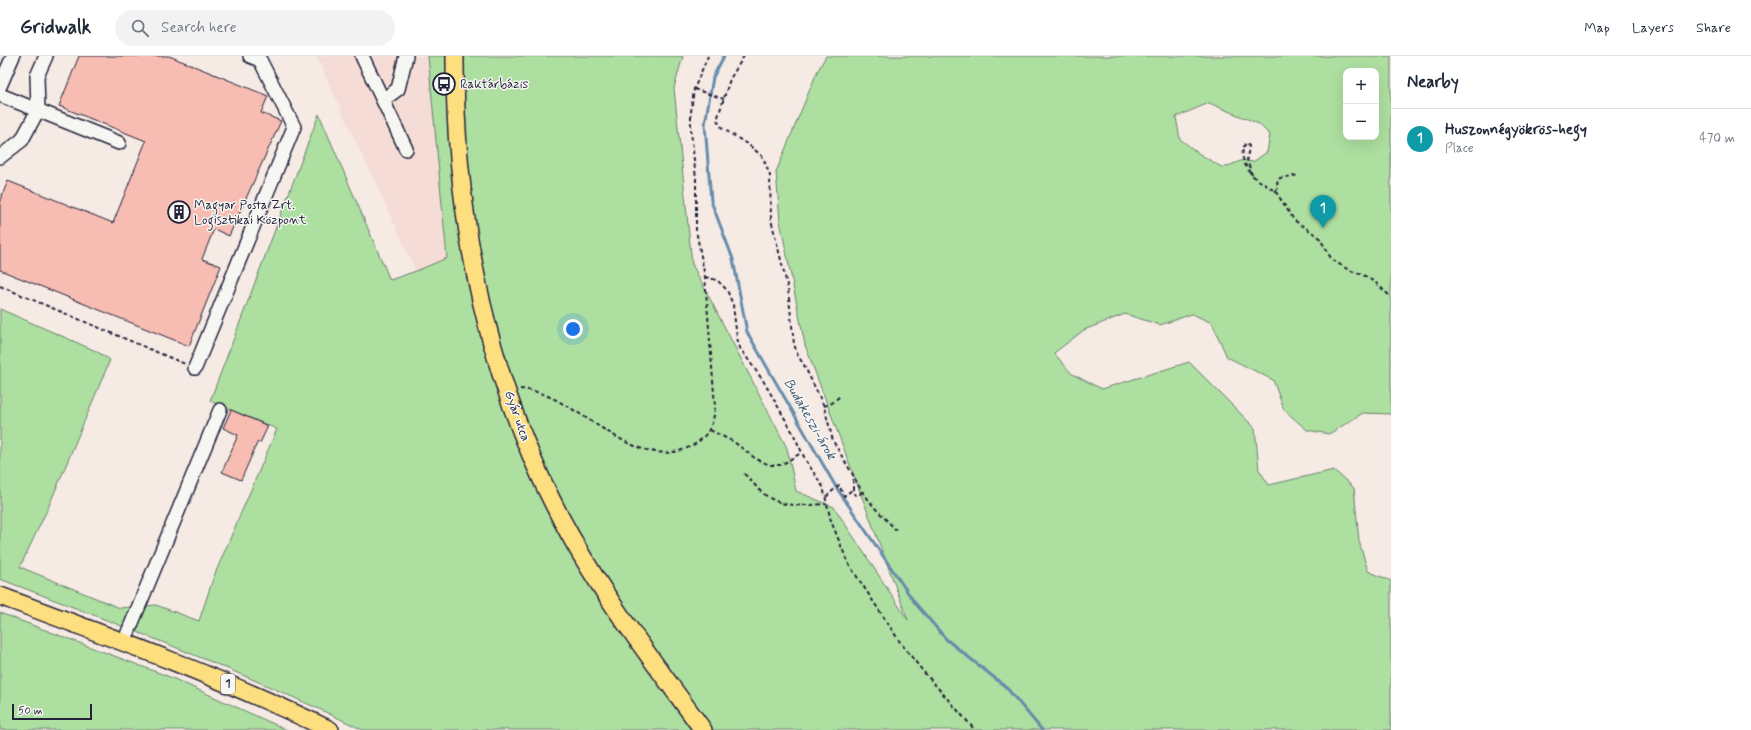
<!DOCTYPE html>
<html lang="en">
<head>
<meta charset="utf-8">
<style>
	:root { --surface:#fff; --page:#f2f2f3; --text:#1f2937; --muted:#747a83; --line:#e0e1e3; --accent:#22223b }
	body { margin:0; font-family:Mynerve,sans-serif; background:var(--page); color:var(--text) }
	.controls { position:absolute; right:12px; top:12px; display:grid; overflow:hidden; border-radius:8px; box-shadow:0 4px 16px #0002 }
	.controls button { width:36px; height:36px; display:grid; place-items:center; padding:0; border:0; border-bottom:1px solid var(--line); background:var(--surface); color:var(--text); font:20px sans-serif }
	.scale { position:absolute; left:12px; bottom:10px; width:80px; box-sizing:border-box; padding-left:4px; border:2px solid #22223b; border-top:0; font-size:11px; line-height:14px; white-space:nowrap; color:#22223b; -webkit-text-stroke:3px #f6f6f2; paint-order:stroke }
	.you { position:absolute; left:573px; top:273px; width:14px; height:14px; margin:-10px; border:3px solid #fff; border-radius:50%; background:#1a73e8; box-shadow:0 0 0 6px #1a73e833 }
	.badge { display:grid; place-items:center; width:26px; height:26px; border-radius:50%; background:var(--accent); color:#fff; font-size:13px; font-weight:700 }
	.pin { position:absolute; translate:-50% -33px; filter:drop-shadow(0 1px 2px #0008) }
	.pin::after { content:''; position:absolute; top:21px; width:14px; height:12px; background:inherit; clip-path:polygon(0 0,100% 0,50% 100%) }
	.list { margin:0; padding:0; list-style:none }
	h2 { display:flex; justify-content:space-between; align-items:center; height:52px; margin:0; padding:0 16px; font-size:17px }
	h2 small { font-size:13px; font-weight:400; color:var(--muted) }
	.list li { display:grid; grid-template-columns:26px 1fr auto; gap:12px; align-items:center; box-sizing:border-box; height:60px; padding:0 16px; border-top:1px solid var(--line) }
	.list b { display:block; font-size:15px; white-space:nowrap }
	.list p { margin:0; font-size:13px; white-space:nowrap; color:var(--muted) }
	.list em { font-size:13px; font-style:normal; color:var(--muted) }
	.icon { flex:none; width:22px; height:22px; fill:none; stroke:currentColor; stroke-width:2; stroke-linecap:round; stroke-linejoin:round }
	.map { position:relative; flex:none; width:1391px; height:674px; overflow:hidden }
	header { display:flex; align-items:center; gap:24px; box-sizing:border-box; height:56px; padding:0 20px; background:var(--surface); border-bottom:1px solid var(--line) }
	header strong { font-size:19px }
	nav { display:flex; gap:22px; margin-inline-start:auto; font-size:14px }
	.search { width:280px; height:36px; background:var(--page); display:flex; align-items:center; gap:10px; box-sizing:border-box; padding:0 14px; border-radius:22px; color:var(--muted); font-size:15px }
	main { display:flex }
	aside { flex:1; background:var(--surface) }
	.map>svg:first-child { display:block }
</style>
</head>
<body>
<header>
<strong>Gridwalk</strong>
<div class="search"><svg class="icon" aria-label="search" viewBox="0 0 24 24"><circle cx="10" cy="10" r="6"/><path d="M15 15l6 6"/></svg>Search here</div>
<nav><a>Map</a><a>Layers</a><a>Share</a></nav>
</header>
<main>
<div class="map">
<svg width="1391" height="674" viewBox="0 0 1391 674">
	<rect width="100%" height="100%" fill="#f6eae5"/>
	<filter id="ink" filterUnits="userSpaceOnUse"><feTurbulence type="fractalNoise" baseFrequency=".025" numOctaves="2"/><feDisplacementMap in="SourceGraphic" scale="8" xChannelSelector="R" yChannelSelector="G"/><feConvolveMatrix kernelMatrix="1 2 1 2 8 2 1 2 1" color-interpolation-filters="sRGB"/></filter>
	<g filter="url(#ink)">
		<polygon fill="#f6dcd6" points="316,0 428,0 447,202 416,215"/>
		<g fill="#addfa0" stroke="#68806e" fill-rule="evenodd">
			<path d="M428,0H683L674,32L692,208L787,392L796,435L834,451L908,564L805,289L780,165L776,116L817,16L826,0H1391V358L1363,357L1329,378L1307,374L1284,354L1273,324L1227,301L1212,267L1192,258L1160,269L1125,258L1084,274L1054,297L1072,318L1102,333L1189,306L1255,372L1259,414L1269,429L1334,414L1354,432L1359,485L1368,515L1391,525V674H363C245,616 122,570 0,523V253L96,295L110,304L48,452L20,511L120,552L156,549L199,565L214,520L277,373L210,345L319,58L390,224L416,215L447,202ZM1346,15H1376V81H1346ZM1209,47L1259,68L1270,79L1267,96L1253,106L1243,104L1223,112L1198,97L1180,83L1176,61Z"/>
			<polygon points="0,557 170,621 287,674 0,674"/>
		</g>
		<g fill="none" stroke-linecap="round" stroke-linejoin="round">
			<polyline stroke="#668cab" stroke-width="3" points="724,0 713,21 705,68 711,145 733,203 747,276 836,431 915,547 947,584 1006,631 1042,674"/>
		</g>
		<g fill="#f7bcb2" stroke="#22223b">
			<polygon points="79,0 169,0 268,40 261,57 281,65 229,180 214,173 202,203 221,210 189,290 0,214 0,144 8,125 113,167 146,85 59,50"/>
			<polygon points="231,354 268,370 260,387 258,385 241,424 222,416 238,379 223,372"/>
		</g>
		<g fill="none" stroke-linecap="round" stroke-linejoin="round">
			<g stroke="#22223b" stroke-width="16">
				<g id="minor">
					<polyline points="362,0 406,93"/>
					<polyline points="0,30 13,0"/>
					<polyline points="0,39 119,87"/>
					<polyline points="383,44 398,33 406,0"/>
					<polyline points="0,101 22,84 38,54 37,20 46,0"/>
					<polyline points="195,312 294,71 260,4 250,0"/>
					<polyline points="124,586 220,354"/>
				</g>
			</g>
			<g stroke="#22223b" stroke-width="20">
				<g id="major">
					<path d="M455,0C454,165 489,334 570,479C608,548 657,610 703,674"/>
					<path d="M0,540C111,581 223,622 330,674"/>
				</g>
			</g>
			<g stroke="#22223b" stroke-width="2" stroke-dasharray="4 3" stroke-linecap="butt">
				<polyline points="744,0 730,23 717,64 722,72 750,90 762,100 766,109 770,120 771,163 788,233 794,288 798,300 804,309 824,350 833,385 853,419 861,434 861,437 859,439 855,439 853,436 853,419"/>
				<polyline points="694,33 724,43"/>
				<path d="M1252,119L1247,103L1249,90L1246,87C1238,99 1245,111 1254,121L1276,136L1294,164L1319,181L1332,204L1349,214L1365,220L1376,227L1391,241"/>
				<polyline points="1275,135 1278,131 1277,125 1280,122 1299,119"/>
				<polyline points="705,221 717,224 727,234 733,249 737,282 740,292 764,326 793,377 805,403 823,431 831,465 848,507 900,586 922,614 975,674"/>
				<polyline points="0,230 185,308"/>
				<path d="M520,333C578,336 635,424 695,388C710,378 714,366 715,350L705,221L696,174V123L691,75V56L694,33L708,0"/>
				<polyline points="824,350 832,347 840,340"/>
				<polyline points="710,374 734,386 756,403 770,409 781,409 801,397"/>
				<path d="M744,418C752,424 756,432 764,438C783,453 804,449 826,448"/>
				<polyline points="862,435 874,451 896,474"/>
				<polyline points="826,441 839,429 844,440 852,434"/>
			</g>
			<use href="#minor" stroke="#f6f6f2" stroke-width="13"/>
			<use href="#major" stroke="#fedf80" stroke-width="17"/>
		</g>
	</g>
	<defs>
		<g id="bus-ring" transform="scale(1.15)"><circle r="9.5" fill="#f6f6f2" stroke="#22223b" stroke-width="1.5"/><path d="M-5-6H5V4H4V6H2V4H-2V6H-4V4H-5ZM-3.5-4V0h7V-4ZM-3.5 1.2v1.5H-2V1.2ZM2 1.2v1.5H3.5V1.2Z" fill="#22223b"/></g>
		<g id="building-ring" transform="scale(1.15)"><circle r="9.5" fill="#f6f6f2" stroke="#22223b" stroke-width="1.5"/><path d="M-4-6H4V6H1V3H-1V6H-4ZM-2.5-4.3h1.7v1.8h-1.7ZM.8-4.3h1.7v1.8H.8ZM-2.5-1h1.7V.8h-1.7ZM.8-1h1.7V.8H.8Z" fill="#22223b"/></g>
	</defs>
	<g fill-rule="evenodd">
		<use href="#bus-ring" x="444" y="28"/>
		<use href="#building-ring" x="179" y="156"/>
	</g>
	<g text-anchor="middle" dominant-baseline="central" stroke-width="3" stroke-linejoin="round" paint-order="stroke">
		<rect fill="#f6f6f2" stroke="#626272" stroke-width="1" x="221" y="618" width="14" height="20" rx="3"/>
		<g font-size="12" font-weight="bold" fill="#22223b">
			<text x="228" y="628">1</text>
		</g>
		<g font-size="13" fill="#22223b" stroke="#f6f6f2" text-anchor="start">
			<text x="460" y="28">Raktárbázis</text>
			<text x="194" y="149">Magyar Posta Zrt.<tspan x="194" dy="15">Logisztikai Központ</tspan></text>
		</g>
		<g font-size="13" fill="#22223b" stroke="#f6f6f2">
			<text transform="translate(517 360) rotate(70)">Gyár utca</text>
		</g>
		<g font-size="14" font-style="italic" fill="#445773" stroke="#f6f6f2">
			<text transform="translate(810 363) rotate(60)">Budakeszi-árok</text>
		</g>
	</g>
</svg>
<div class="controls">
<button>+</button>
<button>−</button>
</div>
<div class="scale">50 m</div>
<div class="you"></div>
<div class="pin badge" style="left:1323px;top:172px;background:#0f9aa8">1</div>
</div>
<aside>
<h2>Nearby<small></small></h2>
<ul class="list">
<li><span class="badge" style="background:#0f9aa8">1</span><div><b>Huszonnégyökrös-hegy</b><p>Place</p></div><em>470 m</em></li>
</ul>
</aside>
</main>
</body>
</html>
